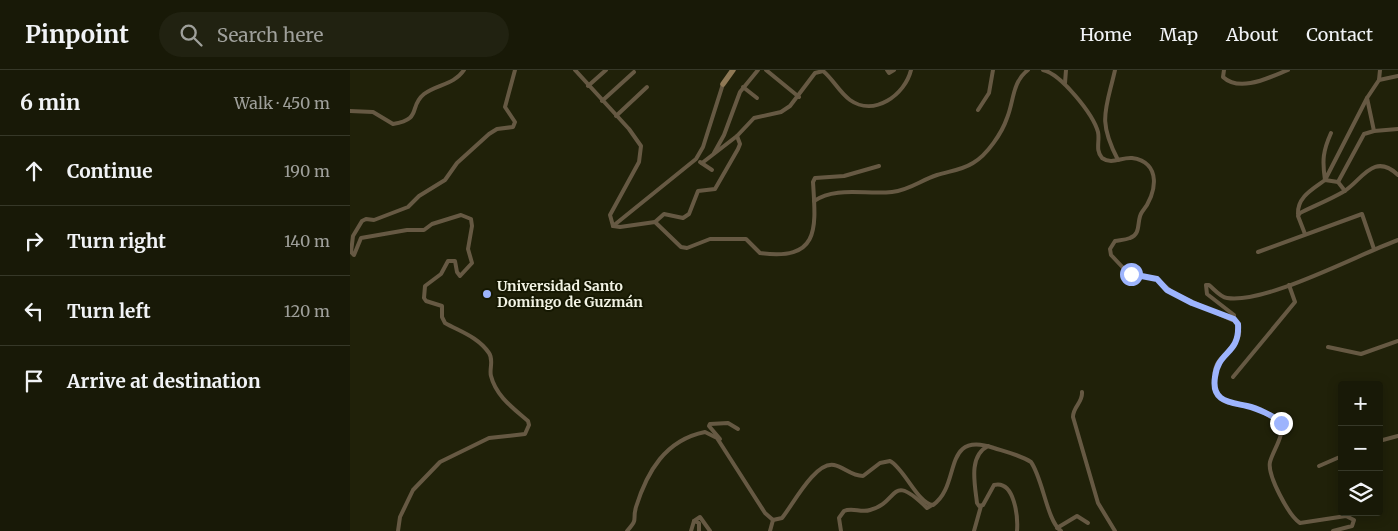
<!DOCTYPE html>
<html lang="en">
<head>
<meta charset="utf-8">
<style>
	:root { --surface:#181907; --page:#212211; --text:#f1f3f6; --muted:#9fa09b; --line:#363828 }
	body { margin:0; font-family:Merriweather,serif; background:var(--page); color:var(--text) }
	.controls { position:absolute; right:15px; bottom:15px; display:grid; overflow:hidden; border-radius:5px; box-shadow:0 2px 12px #0003 }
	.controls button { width:45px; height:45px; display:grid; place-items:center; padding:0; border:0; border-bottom:1px solid var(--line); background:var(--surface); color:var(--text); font:25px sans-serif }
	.stop { position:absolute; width:15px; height:15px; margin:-11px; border:4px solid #9db4fd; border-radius:50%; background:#fff }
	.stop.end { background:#9db4fd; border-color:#fff; box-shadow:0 1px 5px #0008 }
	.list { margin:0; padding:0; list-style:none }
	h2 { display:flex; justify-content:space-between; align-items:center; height:65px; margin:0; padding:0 20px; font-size:21px }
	h2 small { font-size:16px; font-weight:400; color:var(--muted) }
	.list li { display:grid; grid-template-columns:32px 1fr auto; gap:15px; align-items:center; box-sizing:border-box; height:70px; padding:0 20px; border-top:1px solid var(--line) }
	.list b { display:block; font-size:19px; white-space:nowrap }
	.list em { font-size:16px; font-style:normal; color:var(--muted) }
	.icon { flex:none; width:28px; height:28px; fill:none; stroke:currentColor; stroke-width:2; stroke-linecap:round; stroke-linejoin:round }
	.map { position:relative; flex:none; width:1048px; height:461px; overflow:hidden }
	header { display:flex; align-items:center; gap:30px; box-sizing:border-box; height:70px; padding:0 25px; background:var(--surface); border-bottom:1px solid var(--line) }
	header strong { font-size:24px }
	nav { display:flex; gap:28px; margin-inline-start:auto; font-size:18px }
	.search { width:350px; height:45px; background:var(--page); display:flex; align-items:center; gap:12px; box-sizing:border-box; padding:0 18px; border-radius:28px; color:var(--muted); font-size:19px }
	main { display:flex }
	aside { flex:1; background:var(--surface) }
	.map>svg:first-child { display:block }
</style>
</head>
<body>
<header>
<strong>Pinpoint</strong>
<div class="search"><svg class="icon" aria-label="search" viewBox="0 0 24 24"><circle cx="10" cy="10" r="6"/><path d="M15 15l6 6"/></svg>Search here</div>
<nav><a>Home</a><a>Map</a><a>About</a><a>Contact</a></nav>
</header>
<main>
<aside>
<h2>6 min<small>Walk · 450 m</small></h2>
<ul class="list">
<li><svg class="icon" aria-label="ahead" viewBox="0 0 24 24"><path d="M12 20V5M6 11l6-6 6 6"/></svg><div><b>Continue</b></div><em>190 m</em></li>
<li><svg class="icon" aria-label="right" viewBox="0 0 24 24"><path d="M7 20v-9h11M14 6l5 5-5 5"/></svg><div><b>Turn right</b></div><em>140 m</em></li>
<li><svg class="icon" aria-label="left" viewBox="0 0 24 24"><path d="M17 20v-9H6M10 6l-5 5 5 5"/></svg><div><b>Turn left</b></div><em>120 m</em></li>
<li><svg class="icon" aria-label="arrive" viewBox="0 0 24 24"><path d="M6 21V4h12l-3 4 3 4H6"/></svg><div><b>Arrive at destination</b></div></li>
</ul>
</aside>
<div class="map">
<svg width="1048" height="461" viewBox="0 0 1048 461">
	<rect width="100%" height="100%" fill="#202109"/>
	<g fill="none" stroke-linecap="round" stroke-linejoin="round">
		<g stroke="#665943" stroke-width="4">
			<polyline points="225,0 279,59 291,76 289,92 260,145 263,156 346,89 353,77 373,14"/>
			<polyline points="416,0 449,27"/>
			<polyline points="537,0 539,3 544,0"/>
			<path d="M693,0C711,4 743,44 748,62C750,71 745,80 752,88C762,95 771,87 782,88C812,92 807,124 792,142C786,150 792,164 780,168C775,170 770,170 765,171L760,179L761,185L778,203L807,209L823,223L882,250L884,248V245L857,224L856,215H859C864,219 870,227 877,228C916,234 1007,185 1048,170"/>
			<path d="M765,0C756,40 747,50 768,90"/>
			<path d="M874,0L873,7C890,23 920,7 938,0"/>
			<polyline points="1029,10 1048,6"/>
			<polyline points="715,13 716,0"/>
			<polyline points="238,16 256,0"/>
			<polyline points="393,17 407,28"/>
			<polyline points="1017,28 1024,61"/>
			<polyline points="252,31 284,2"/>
			<polyline points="628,40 639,23 643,0"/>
			<path d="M0,41L23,42L43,54C73,49 58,37 74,24C87,14 104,15 114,0"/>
			<polyline points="266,46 297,17"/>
			<path d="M981,63C973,81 972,90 975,110L1017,28L1029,10L1030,0"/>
			<polyline points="364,83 374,65 390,22 408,0"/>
			<polyline points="350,92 362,100"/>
			<path d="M352,93L387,66L404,48L431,42L440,36L465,3L473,1C483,9 489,22 500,30C524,47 555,25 561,0"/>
			<polyline points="988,112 1014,64 1024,61 1048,59"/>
			<path d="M464,131C486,116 516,125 542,122C560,120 571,110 587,105C600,101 612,100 623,93C637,85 652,63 657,48C664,31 662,12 678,0"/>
			<path d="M948,144C947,127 963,119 975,110L988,112L995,121"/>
			<polyline points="305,152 314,144 333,148 339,144 348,121 365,119 388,79 390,74 387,66"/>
			<path d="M263,156L270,157L305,152L331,177L337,178L360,169H396L410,183C470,191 466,159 463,112L465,108L494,106L529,96"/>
			<path d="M955,164L948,146L950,143C964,136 979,130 993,122C1011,112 1023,81 1048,105"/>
			<polyline points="908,182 1012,144 1024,179"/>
			<path d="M884,249C899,267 878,279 869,291C863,298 863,316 868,324C874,336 888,333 899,336C909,340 921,346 930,352C936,364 923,380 920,392C917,405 939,446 950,453L996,446L1004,450L1002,456L983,461"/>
			<polyline points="978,277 1011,284 1048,271"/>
			<polyline points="883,307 945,232 939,215"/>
			<path d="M732,322C733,333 723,336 723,347L748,433L765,461"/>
			<polyline points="370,369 359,356 360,354 378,353 388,359"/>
			<polyline points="1029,371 1048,366"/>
			<path d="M638,376C618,386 625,415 627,433L629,436L633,435L644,415C665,410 668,448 667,461"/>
			<polyline points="969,396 992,386"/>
			<polyline points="344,451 349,453 349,461"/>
			<polyline points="707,458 727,446 738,453"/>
			<path d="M48,461L50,447L63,420L90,392L139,368L175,364L179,355L178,351C163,338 146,326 141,306C139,299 144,290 139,283C128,267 111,262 95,253L92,247V236L76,231L74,228L75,216L91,204L98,191H105L107,202L110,206L122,193L118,179L122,156L121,149L111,145L82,154L74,160H57L11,168L4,185L1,182L3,166L12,151L16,149L24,150L58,137L69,126L95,110L107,93L139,64L147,59L163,57L165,52L155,37L165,0"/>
			<path d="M277,461C289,448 282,451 286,437C297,402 315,370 355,362L367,368L415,443L423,450L432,448C442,436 465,391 484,395C494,397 501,406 513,406L530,393L540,391C554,398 568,434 583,435C612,415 591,360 644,378C657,382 670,385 681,392C693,409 697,451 711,461"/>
			<polyline points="341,461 344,451 350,447 360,461"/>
			<polyline points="420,461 423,450"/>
			<path d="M491,461L489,448L494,441C502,437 511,443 520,440C550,432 539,401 577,438L582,435"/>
			<polyline points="624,461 631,436"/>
		</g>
		<polyline stroke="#8f7955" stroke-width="5.5" points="373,14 383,0"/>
	</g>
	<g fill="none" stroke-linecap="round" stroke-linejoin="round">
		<path stroke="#9db4fd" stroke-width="6" d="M781,204L807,209L817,220L842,233L884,249L888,254C890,285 868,280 865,307C861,332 880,332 897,336C906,338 925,346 931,353"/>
	</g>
	<circle fill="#9db4fd" stroke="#161802" stroke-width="2" cx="137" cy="224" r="5"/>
	<g text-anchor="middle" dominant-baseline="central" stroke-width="4" stroke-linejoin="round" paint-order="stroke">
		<g font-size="14" font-weight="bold" fill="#f2f3e4" stroke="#161802" text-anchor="start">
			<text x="147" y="216">Universidad Santo<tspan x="147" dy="16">Domingo de Guzmán</tspan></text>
		</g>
	</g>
</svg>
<div class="controls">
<button>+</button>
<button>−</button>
<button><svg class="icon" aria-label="layers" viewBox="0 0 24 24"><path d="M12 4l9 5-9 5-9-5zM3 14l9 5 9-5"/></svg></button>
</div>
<div class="stop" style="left:781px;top:204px"></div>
<div class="stop end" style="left:931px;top:353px"></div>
</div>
</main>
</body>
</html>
